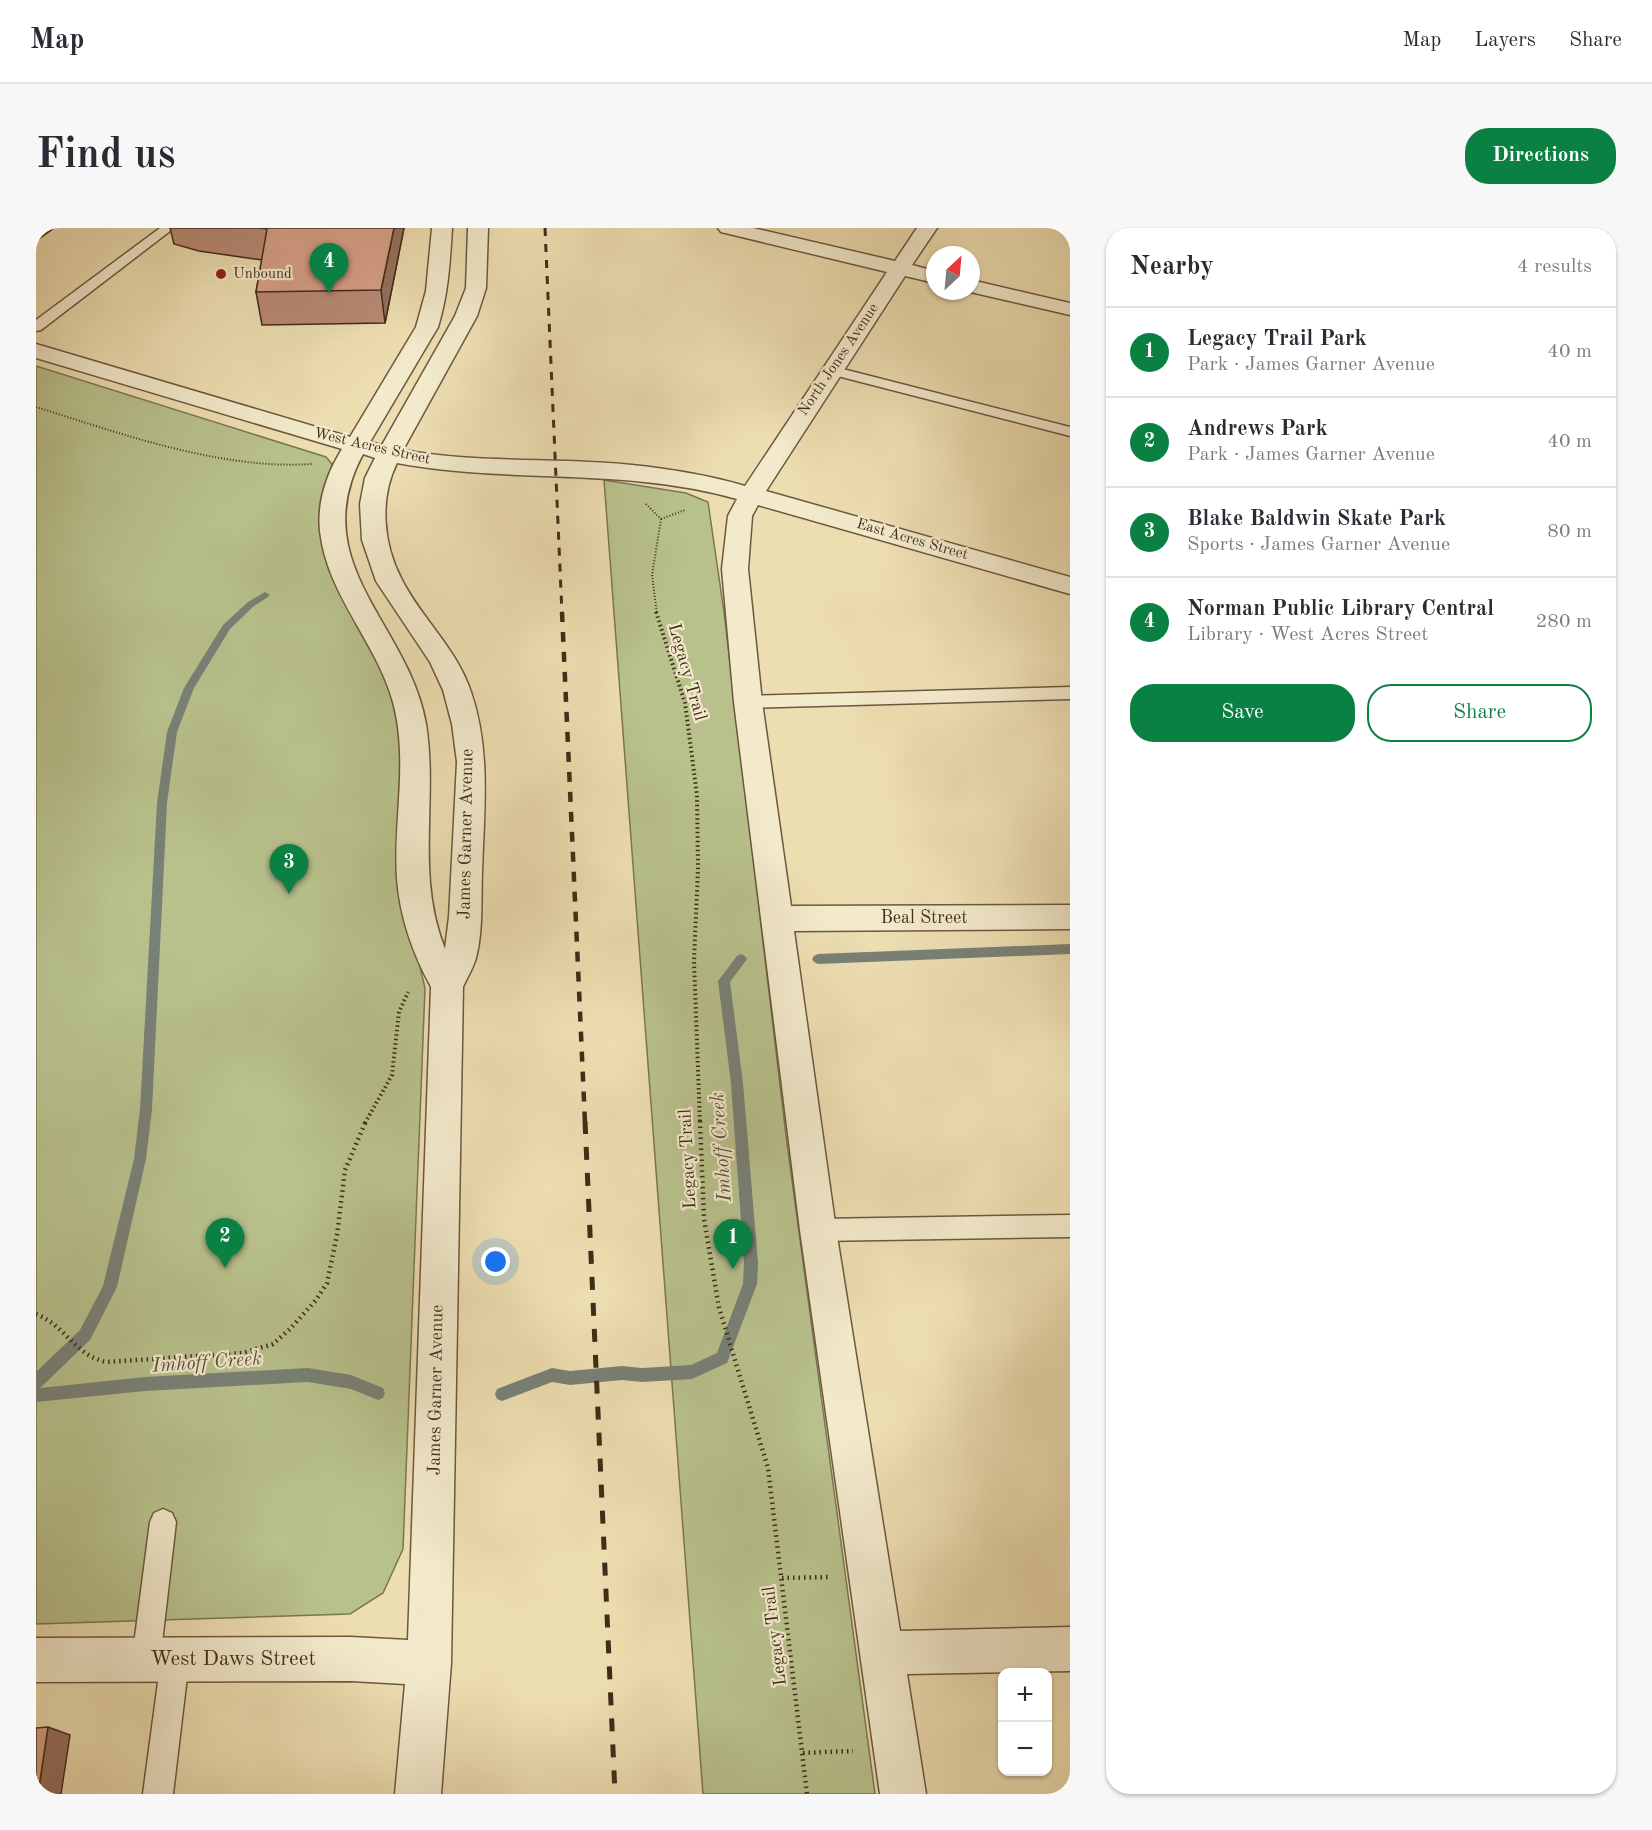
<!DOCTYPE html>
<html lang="en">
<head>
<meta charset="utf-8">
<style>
	:root { --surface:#fff; --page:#f7f7f7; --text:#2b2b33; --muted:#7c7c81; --line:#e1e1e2; --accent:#0b8043 }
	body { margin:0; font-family:"Old Standard TT",serif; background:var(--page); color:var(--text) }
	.controls { position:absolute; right:18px; bottom:18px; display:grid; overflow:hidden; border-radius:12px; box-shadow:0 2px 4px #0004 }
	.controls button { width:54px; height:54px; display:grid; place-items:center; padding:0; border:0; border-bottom:2px solid var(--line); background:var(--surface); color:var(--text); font:30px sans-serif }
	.compass { position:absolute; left:890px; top:18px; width:54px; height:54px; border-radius:50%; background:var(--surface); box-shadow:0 2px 4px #0004; rotate:26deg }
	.you { position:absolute; left:460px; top:1034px; width:21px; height:21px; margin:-15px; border:4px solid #fff; border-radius:50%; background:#1a73e8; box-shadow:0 0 0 9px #1a73e833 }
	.badge { display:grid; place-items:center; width:39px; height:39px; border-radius:50%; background:var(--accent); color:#fff; font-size:20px; font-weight:700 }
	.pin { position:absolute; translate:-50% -50px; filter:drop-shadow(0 2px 3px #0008) }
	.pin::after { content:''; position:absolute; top:32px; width:21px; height:18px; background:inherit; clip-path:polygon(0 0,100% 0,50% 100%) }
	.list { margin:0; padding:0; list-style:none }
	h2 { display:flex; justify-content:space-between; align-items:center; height:78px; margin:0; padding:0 24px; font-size:26px }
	h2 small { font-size:20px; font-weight:400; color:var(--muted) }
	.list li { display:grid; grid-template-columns:39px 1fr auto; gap:18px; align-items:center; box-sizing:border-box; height:90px; padding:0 24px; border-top:2px solid var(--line) }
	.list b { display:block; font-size:22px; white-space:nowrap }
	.list p { margin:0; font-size:20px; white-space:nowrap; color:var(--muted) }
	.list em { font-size:20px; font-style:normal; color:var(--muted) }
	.actions { display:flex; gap:12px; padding:18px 24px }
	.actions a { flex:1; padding:14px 0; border:2px solid var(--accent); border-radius:24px; text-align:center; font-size:21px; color:var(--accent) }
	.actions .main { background:var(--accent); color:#fff }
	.map { position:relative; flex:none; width:1034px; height:1566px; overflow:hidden; border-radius:24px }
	header { display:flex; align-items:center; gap:36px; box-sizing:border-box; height:84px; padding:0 30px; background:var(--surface); border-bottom:2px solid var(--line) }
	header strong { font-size:28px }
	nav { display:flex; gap:33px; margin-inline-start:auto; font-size:21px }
	.intro { display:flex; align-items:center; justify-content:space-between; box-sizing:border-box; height:144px; padding:0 36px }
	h1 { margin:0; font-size:42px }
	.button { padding:15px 27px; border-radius:24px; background:var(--accent); color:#fff; font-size:21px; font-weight:700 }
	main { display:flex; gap:36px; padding:0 36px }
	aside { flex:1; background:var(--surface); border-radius:24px; box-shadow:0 2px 4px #0004 }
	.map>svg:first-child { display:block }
</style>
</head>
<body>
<header>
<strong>Map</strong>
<nav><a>Map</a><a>Layers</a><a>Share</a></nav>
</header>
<div class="intro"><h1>Find us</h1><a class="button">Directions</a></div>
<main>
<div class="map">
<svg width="1034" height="1566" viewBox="0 0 1034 1566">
	<rect width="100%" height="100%" fill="#eddeb1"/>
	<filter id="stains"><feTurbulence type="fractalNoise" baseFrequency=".00333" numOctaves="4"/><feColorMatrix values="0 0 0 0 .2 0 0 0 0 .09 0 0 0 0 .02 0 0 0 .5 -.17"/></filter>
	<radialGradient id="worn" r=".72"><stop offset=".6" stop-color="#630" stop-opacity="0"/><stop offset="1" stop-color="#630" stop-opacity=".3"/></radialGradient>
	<g fill="#b8c18c" stroke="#7c7652" stroke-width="1.5">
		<polygon points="0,138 290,229 296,236 288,298 296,348 345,440 361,478 367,549 373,693 389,760 367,1321 347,1365 314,1386 0,1396"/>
		<polygon points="568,252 650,265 672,274 688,384 750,908 839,1566 667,1566"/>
	</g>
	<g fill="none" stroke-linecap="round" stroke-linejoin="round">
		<g fill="#788177" fill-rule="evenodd">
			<polygon points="229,364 234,367 232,369 218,378 194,401 158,460 141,504 131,575 116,881 110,931 81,1059 54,1112 4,1160 109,1149 272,1140 315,1147 347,1160 349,1165 347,1170 342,1172 315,1161 272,1154 109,1163 0,1174 0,1144 44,1102 67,1058 98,931 104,881 121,575 131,504 148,460 187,397 212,374"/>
			<polygon points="1034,716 1034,726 782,736 778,734 776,731 778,728 782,726"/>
			<polygon points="705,726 709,728 711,731 694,754 707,855 722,1035 721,1056 691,1135 656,1151 606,1154 586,1152 534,1157 516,1154 466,1173 461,1171 459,1166 461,1161 516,1140 534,1143 586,1138 606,1140 655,1137 681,1125 707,1056 708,1035 695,855 682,753 701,728"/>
		</g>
		<g stroke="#6c583f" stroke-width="3">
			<g id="service">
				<polygon points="124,0 138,0 5,102 0,103 0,92"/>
				<polygon points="795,138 1034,199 1034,208 790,145 788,142 790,139"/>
				<polygon points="1034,459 1034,471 712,480 706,478 703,474 706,470 712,468"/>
				<polygon points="1034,987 1034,1009 782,1013 774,1010 770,1002 774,994 782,991"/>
				<polygon points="127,1281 136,1285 140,1294 124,1432 120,1442 110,1446 100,1442 96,1432 114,1294 118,1285"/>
				<polygon points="139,1418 149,1422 153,1432 137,1566 107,1566 125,1432 129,1422"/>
			</g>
		</g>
		<g stroke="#6c583f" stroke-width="3">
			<g id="minor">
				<path d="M396,0H416C414,34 412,67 402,99L334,214L346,217L419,88L430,60L432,0H452L450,60L441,88L367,222C443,236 520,229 596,237C634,241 672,247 709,258L851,44L685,4L682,0H717L859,33L881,0H901L876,37L899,43V55L869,48L730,263L1034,349V366L722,277L716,288L712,341L726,474L755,678L1034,677V701L758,703L800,1002L864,1403L1034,1399V1443L871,1446L890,1566H844L764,1002L698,474L686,341L692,288L701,271C590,239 473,256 361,235C343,271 347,316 366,352C386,391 421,421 435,464C455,522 448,583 446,644C445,672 447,703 440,730C437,740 431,750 427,759L415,1435L405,1566H359L369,1456L315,1453L0,1454V1410L315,1409L372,1412L395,759C377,726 364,690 361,651C357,592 373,533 357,474C340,413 291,367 284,303C281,274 291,245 306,221L0,130V116L314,209L380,99L390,63ZM327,226L339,230L329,250L324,276L326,312L340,353L394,434L407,462L416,496L421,534L413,689L409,721C379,646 402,573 390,496C373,396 268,336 327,226Z"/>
				<polygon points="935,52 1034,75 1034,87 930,63 935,63"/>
			</g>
		</g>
		<g stroke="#412c19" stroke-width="2" stroke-dasharray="1 2" stroke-linecap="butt">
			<path d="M0,179C86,206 185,242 276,236"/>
			<polyline points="610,276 625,291 616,347 621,386"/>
			<polyline points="625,291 649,282"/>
		</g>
		<g stroke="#412c19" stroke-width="4" stroke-dasharray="1.5 3" stroke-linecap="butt">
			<polyline points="620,384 649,475 661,567 662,641 658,733 664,895"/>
			<polyline points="329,895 356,847 363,784 372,764"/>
		</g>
		<g stroke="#412c19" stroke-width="4.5" stroke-dasharray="1.5 4" stroke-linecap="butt">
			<polyline points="664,893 668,991 683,1080 732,1240 771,1566"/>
			<path d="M0,1086C29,1097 40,1129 71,1134L207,1125L237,1116L254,1101L280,1072L291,1055L301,1007L309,942L330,893"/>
			<polyline points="746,1350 794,1349"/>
			<polyline points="767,1525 817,1523"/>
		</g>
		<use href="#service" fill="#f3eacc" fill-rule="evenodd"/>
		<use href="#minor" fill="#f3eacc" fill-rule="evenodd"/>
		<polyline stroke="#412c19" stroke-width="3" stroke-dasharray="8 8" stroke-linecap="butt" points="509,0 526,386"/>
		<polyline stroke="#412c19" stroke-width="4.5" stroke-dasharray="10 10" stroke-linecap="butt" points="526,384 549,895"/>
		<polyline stroke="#412c19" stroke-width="5" stroke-dasharray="13 13" stroke-linecap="butt" points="549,893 579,1566"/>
	</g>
	<polygon fill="#b98a75" stroke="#412c19" stroke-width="1.5" points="134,0 368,0 349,95 226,97 220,64 226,32 163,23 138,16"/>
	<g fill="#96705f" stroke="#412c19" stroke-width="1.5">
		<polygon points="0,0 18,0 0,13"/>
		<polygon points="358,0 368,0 349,95 345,62"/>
		<polygon points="12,1499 34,1507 25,1566 2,1566"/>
	</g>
	<g fill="#d7a088" stroke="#412c19" stroke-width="1.5">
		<polygon points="224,0 358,0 345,62 220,64 231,1"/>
		<polygon points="12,1499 2,1566 0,1566 0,1500"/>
	</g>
	<circle fill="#8f2418" stroke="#f3eacc" stroke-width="2" cx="185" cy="46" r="6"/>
	<g text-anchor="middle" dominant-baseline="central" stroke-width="4.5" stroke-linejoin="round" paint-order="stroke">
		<g font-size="15" fill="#412c19" stroke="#f3eacc" text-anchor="start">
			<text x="197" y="46">Unbound</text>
		</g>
		<g font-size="15" fill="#412c19" stroke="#f3eacc">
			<text transform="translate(803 132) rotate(-56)">North Jones Avenue</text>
			<text transform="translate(336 219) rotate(13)">West Acres Street</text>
			<text transform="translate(876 312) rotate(16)">East Acres Street</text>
		</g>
		<g font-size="18" fill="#412c19" stroke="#f3eacc">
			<text transform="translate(651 444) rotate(74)">Legacy Trail</text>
			<text transform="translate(430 606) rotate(-89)">James Garner Avenue</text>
			<text x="888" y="690">Beal Street</text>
			<text transform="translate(652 931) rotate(-93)">Legacy Trail</text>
			<text transform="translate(400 1162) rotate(-89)">James Garner Avenue</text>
			<text transform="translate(739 1408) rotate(-97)">Legacy Trail</text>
		</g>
		<g font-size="20" font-style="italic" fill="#585040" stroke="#f3eacc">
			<text transform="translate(686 919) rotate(-94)">Imhoff Creek</text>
			<text transform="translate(171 1135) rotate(-4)">Imhoff Creek</text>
		</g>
		<g font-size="21" fill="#412c19" stroke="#f3eacc">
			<text x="197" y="1431">West Daws Street</text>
		</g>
	</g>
	<rect width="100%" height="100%" filter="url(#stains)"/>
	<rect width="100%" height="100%" fill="url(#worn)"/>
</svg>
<div class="controls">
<button>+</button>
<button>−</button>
</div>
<svg class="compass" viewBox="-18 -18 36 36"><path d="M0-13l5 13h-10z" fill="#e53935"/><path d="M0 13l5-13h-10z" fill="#7c7c81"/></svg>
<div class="you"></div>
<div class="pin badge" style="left:697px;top:1041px">1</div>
<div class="pin badge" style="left:189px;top:1040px">2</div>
<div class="pin badge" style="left:253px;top:666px">3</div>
<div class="pin badge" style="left:293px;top:65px">4</div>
</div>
<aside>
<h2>Nearby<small>4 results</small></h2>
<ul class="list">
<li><span class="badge">1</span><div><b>Legacy Trail Park</b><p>Park · James Garner Avenue</p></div><em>40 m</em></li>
<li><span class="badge">2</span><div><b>Andrews Park</b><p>Park · James Garner Avenue</p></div><em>40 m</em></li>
<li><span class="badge">3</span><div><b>Blake Baldwin Skate Park</b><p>Sports · James Garner Avenue</p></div><em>80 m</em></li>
<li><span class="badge">4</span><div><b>Norman Public Library Central</b><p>Library · West Acres Street</p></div><em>280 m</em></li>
</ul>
<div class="actions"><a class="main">Save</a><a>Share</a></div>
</aside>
</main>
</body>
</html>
